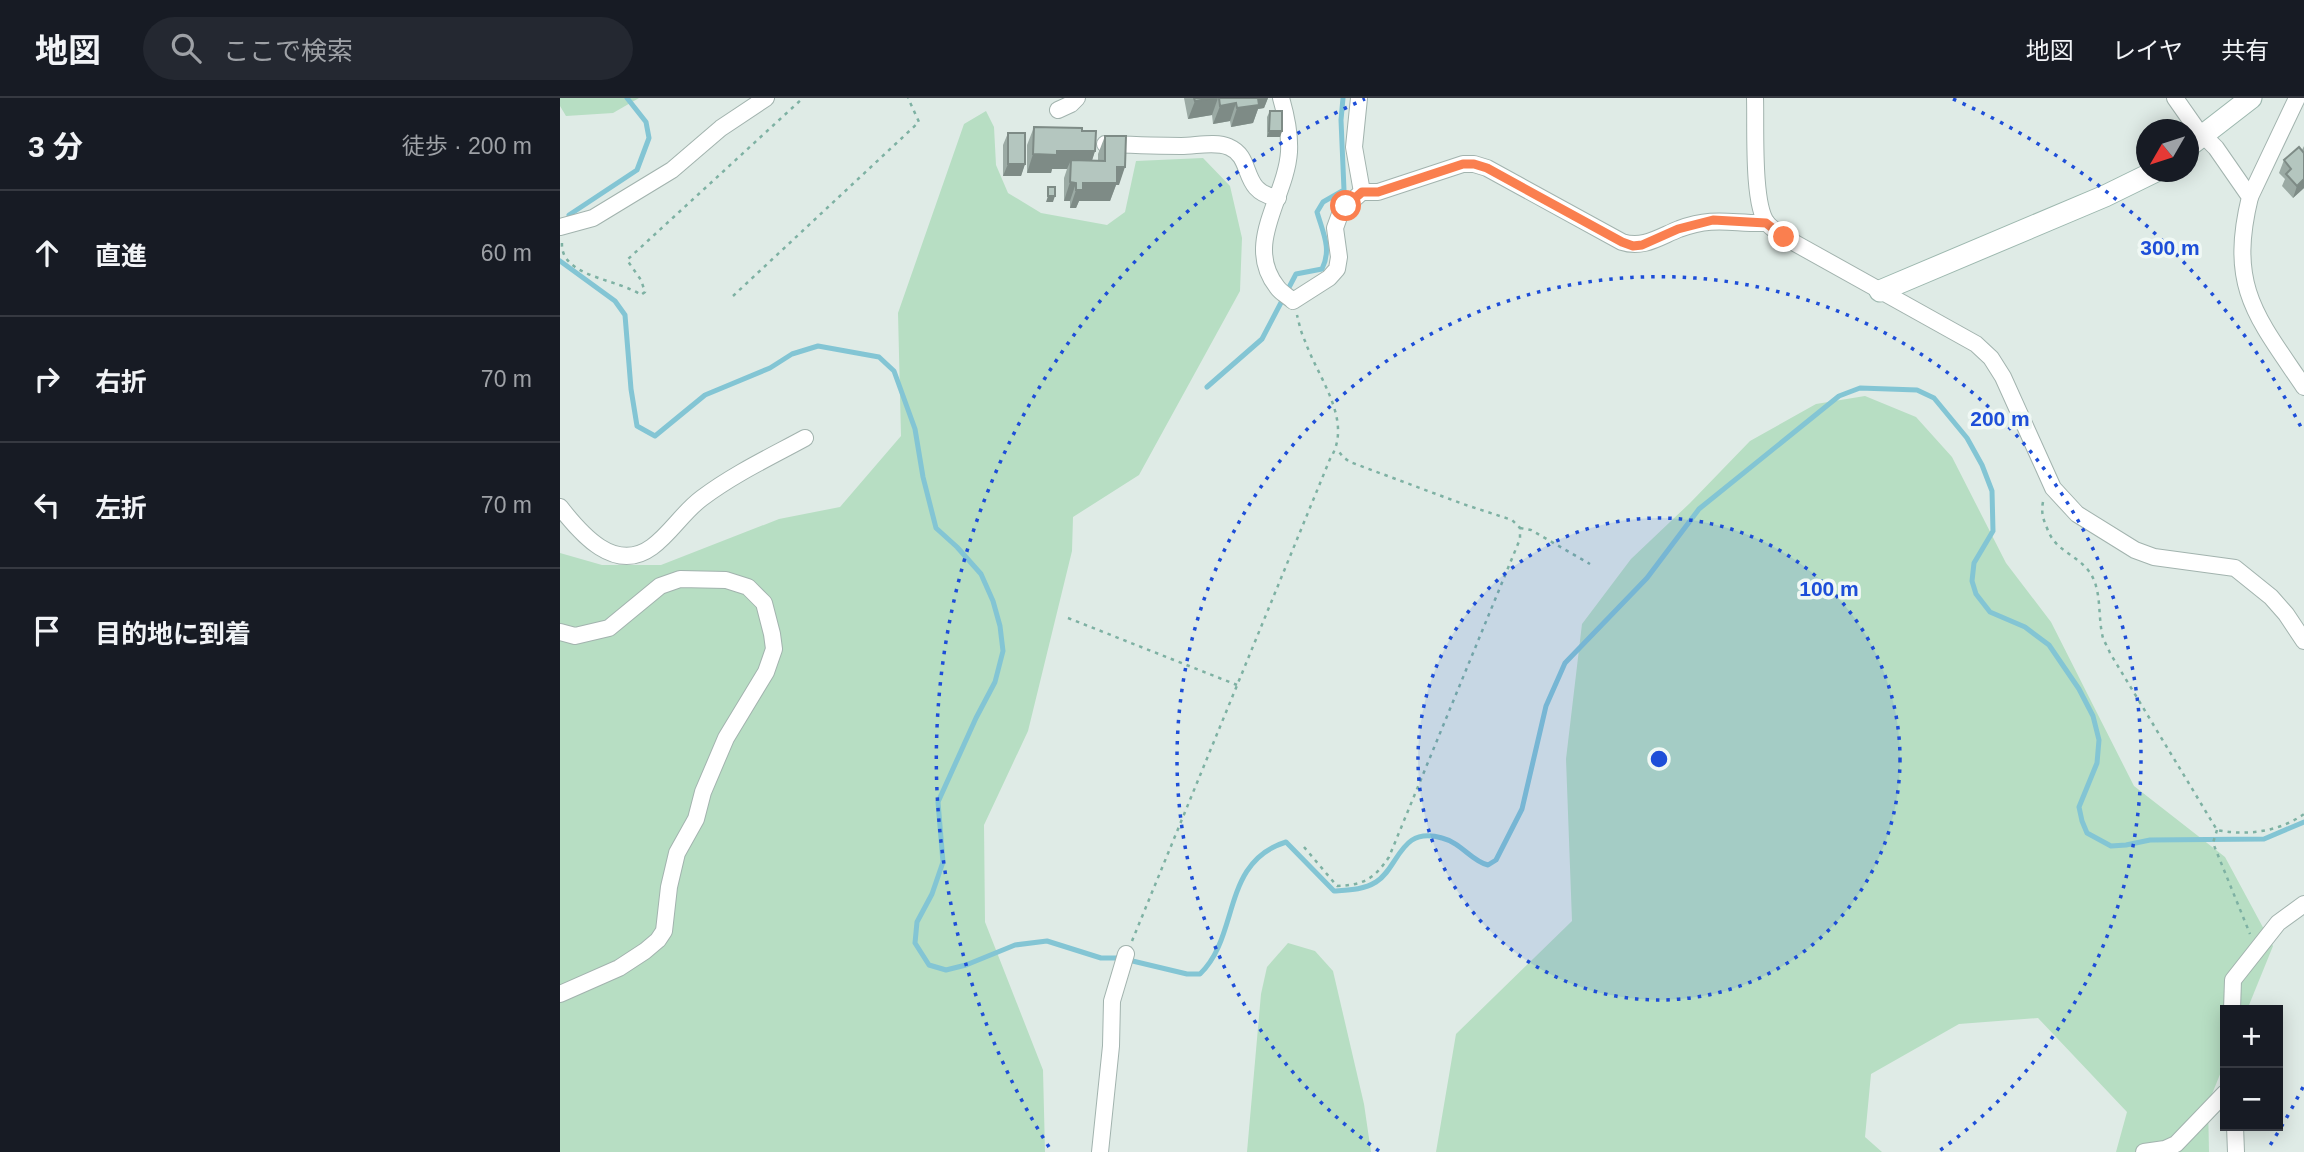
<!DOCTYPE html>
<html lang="ja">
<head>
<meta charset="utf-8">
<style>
	:root { --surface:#171b24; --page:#242831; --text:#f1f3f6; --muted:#9ea1a6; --line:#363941 }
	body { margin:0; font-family:Arial,"Noto Sans JP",sans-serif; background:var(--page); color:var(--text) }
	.controls { position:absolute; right:21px; bottom:21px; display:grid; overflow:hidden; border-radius:0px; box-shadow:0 4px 18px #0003 }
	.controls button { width:63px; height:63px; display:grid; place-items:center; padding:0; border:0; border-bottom:2px solid var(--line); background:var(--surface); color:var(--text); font:35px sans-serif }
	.compass { position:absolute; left:1576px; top:21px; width:63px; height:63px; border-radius:50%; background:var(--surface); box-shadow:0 4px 18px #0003; rotate:231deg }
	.stop { position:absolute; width:21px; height:21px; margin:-16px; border:5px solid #fa7f4f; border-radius:50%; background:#fff }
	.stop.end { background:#fa7f4f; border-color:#fff; box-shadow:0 2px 7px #0008 }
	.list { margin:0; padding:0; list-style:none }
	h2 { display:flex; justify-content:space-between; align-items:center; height:91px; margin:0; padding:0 28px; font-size:30px }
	h2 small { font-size:23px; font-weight:400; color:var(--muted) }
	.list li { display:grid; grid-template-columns:46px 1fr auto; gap:21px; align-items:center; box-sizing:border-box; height:126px; padding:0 28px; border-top:2px solid var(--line) }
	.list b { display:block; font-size:26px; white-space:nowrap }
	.list em { font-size:23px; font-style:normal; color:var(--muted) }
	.icon { flex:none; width:38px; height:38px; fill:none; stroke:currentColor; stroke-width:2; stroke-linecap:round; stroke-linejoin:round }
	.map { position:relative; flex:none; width:1744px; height:1054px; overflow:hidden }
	header { display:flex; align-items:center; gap:42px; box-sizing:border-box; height:98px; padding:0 35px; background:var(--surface); border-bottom:2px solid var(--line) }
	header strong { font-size:33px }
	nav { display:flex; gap:38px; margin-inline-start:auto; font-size:24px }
	.search { width:490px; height:63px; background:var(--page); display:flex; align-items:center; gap:18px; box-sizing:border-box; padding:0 24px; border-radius:38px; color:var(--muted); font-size:26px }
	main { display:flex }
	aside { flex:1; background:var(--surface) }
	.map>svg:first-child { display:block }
</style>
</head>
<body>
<header>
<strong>地図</strong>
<div class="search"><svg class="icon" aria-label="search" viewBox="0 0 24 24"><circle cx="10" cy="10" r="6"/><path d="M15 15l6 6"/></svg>ここで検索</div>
<nav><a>地図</a><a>レイヤ</a><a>共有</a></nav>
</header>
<main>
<aside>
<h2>3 分<small>徒歩 · 200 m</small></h2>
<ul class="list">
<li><svg class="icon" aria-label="ahead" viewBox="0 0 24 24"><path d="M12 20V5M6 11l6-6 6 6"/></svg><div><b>直進</b></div><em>60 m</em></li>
<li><svg class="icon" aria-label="right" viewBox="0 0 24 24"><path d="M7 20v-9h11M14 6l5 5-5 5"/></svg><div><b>右折</b></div><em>70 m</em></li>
<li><svg class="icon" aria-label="left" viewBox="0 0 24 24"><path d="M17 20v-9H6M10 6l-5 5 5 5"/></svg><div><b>左折</b></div><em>70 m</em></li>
<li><svg class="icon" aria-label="arrive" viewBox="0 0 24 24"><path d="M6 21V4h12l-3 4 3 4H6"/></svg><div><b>目的地に到着</b></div></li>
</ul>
</aside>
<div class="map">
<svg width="1744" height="1054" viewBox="0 0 1744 1054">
	<rect width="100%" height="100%" fill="#dfebe6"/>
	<g fill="#b7dec3">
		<polygon points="0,0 79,0 53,15 6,18 0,8"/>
		<polygon points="426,13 434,29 436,67 448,95 481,115 547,127 565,114 576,63 643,60 670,88 682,140 680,193 579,377 513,419 512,453 468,633 424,727 425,824 483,972 485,1054 0,1054 0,455 42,467 101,467 219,421 280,409 341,338 338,215 404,26"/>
		<polygon points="1305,298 1356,319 1392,359 1446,465 1491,524 1574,688 1665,759 1713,848 1687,912 1665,912 1665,964 1648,1006 1649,1054 1556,1054 1567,1014 1478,920 1399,926 1311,976 1305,1039 1322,1054 876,1054 896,936 1012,823 1006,661 1022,526 1071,461 1130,405 1190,343 1256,306"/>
		<polygon points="728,845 755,853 773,873 804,1006 811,1054 687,1054 701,896 707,869"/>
	</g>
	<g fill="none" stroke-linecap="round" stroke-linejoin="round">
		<g stroke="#83c5d4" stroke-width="5">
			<polyline points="9,117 77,72 89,40 86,24 67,0"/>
			<path d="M0,163L55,203L65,217L71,291L77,328L95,338L145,297L210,270L232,256L258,248L319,259L334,273L355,331L363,379L376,430L397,449L421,476L433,503L440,528L443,553L435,584L416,620L378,704L383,764L372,796L357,824L355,845L369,867L386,872L406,867L455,847L487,843L541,860H560L627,876H640C680,838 661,764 726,744L774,793C789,792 803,792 816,784C839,770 840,727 882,740C902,745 911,763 928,767L936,762L962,711L986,608L1005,565L1087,480L1139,411L1279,298L1300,290L1357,292L1374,300L1407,340L1422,367L1432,393L1433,433L1414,465L1412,483L1416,496L1430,514L1465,529L1489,547L1519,591L1533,618L1539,642L1537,665L1519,709L1522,723L1527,735L1551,748L1566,747L1590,742L1704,741L1744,724"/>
			<path d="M647,289L702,241L736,176L762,171C772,151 763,135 757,114L763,104L784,92L781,22L783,0"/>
		</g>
		<g stroke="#a2b3ae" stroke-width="18">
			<g id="street">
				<path d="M721,0C726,17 730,36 729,54C726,100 683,146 717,189C721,195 728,198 733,203L769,180L777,171L779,159L775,130L780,116L786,108L802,94H818L903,66H914L927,70L1062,144C1083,151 1099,139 1119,131C1155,118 1171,126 1207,125"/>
				<polyline points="799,0 794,49 802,94"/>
				<path d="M1195,0C1196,26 1192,106 1207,125C1211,130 1219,135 1224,139L1416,246L1431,260L1443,279L1493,390L1517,416L1575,452L1594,459L1675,470L1711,499L1726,516L1744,543"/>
				<path d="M1615,0L1636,30L1656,50L1690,99C1668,189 1696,218 1744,289"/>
				<polyline points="498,12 511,6 517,0"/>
				<path d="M545,46C571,47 596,48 621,48C636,48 656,43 669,49C695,60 679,94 718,100"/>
				<polyline points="1690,99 1737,0"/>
				<polyline points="0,129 33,120 112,72 161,30 206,0"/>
				<path d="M0,409C21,436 55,476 92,449C111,435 123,414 142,400C174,376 210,359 245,340"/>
				<polyline points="0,534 15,538 49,530 100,488 120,481 166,482 188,489 204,505 212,536 214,551 206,574 166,640 143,694 136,721 117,755 109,789 104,833 98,842 85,853 59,870 0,896"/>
				<polyline points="1672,912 1673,882 1718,825 1744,806"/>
				<polyline points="1675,1028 1676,1054"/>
				<polyline points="540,1054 551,948 552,903 566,856"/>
				<polyline points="1584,1054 1605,1051 1616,1046 1665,995"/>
			</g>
		</g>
		<g stroke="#9db8af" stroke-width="23">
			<g id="secondary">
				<polyline points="1629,48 1691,0"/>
				<polyline points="1320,193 1545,98 1594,74"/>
			</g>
		</g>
		<g stroke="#7eb1a3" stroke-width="2.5" stroke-dasharray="3.5 5" stroke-linecap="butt">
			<path d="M2,145C0,179 59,181 81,197L85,194L81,182L67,162L243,0"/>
			<polyline points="173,198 359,24 348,0"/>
			<path d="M1483,404C1481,414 1483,421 1487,430C1495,453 1514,455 1528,472C1543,491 1537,517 1543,540C1545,545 1548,550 1550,555L1657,732C1686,738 1719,734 1744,716"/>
			<polyline points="960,430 971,432 1030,466"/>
			<polyline points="508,520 677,587"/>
			<polyline points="1657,732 1653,745 1690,836"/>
			<path d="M744,749L777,788C804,787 814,781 829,759L960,441V430L952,422L903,406L790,364L783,359L777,351"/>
			<path d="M572,843L770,361C794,323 758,280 745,243C741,235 739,225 737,217"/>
		</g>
		<use href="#street" stroke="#fff" stroke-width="16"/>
		<use href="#secondary" stroke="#fff" stroke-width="21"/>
	</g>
	<g fill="#9baaa4">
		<polygon points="624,0 708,0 704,10 698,11 693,25 671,29 670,23 653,26 652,17 628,21"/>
		<polygon points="710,13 722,33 720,39 707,39 707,19"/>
		<polygon points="474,29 522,33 535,53 532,62 538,62 538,56 545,38 559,87 556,87 550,103 519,103 516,110 510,110 510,103 504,103 504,80 507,71 492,71 491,75 467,75 467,47"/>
		<polygon points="448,35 465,66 461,78 443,78 443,47"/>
		<polygon points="1744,48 1744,90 1733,100 1722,88 1725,81 1719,75 1724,62 1742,52"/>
	</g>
	<g fill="#7e8b86">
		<polygon points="653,0 658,0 652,17 628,21 635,3"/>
		<polygon points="695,0 708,0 704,10 698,11 693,25 671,29 677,10"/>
		<polygon points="676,5 670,23 653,26 660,8"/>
		<polygon points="709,33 722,33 720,39 707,39"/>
		<polygon points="497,53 535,53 529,72 511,62 507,71 492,71 491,75 467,75 473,56"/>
		<polygon points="448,66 465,66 461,78 443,78"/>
		<polygon points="557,69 565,69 559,87 556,87 550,103 519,103 516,110 510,110 516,92 523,85"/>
		<polygon points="1744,81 1744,90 1733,100 1737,88"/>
		<polygon points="510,84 516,85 510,103 504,103"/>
		<polygon points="488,98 495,98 493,104 486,104"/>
	</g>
	<g fill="#b4c6bf" stroke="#7e8b86" stroke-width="2">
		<polygon points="634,0 653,0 635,3"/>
		<polygon points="659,0 698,0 699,7 677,10 676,5 660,8"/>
		<polygon points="710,13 722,13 722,33 709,33"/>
		<polygon points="474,29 522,30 522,33 536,33 535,53 497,53 497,57 473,56"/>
		<rect x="448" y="35" width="17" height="31"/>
		<polygon points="545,38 566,38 565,69 557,69 557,85 523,85 523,92 516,92 516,85 510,84 511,62 545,63"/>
		<polygon points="1739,49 1744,55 1744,81 1737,88 1726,76 1731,71 1724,62"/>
		<rect x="488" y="89" width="7" height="9"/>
	</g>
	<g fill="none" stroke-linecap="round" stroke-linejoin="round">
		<polyline stroke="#fa7f4f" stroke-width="9" points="786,108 802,94 818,94 903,66 914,66 927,70 1062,144 1073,148 1082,147 1118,131 1153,122 1206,125 1224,139"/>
	</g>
	<circle cx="1099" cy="661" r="241" fill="#1d4ed8" fill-opacity=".12"/>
	<g fill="none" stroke="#1d4ed8" stroke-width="3.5" stroke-dasharray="3.5 7">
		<circle cx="1099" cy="661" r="241"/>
		<path d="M819 1053A482 482 0 1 1 1379 1053"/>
		<path d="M1743 989A723 723 0 0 1 1709 1049M489 1049A723 723 0 0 1 805 1M1393 1A723 723 0 0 1 1743 333"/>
	</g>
	<circle cx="1099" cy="661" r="10" fill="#1d4ed8" stroke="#f0f8f4" stroke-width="3.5"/>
	<g font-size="21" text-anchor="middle" font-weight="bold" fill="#1d4ed8" stroke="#f0f8f4" stroke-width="7" stroke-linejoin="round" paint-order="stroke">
		<text x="1610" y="157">300 m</text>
		<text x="1440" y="328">200 m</text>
		<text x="1269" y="498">100 m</text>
	</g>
</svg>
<div class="controls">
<button>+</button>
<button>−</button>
</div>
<svg class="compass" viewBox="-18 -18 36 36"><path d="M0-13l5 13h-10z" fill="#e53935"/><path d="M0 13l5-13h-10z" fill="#9ea1a6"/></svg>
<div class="stop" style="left:786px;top:108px"></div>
<div class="stop end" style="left:1224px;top:139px"></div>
</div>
</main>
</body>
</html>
